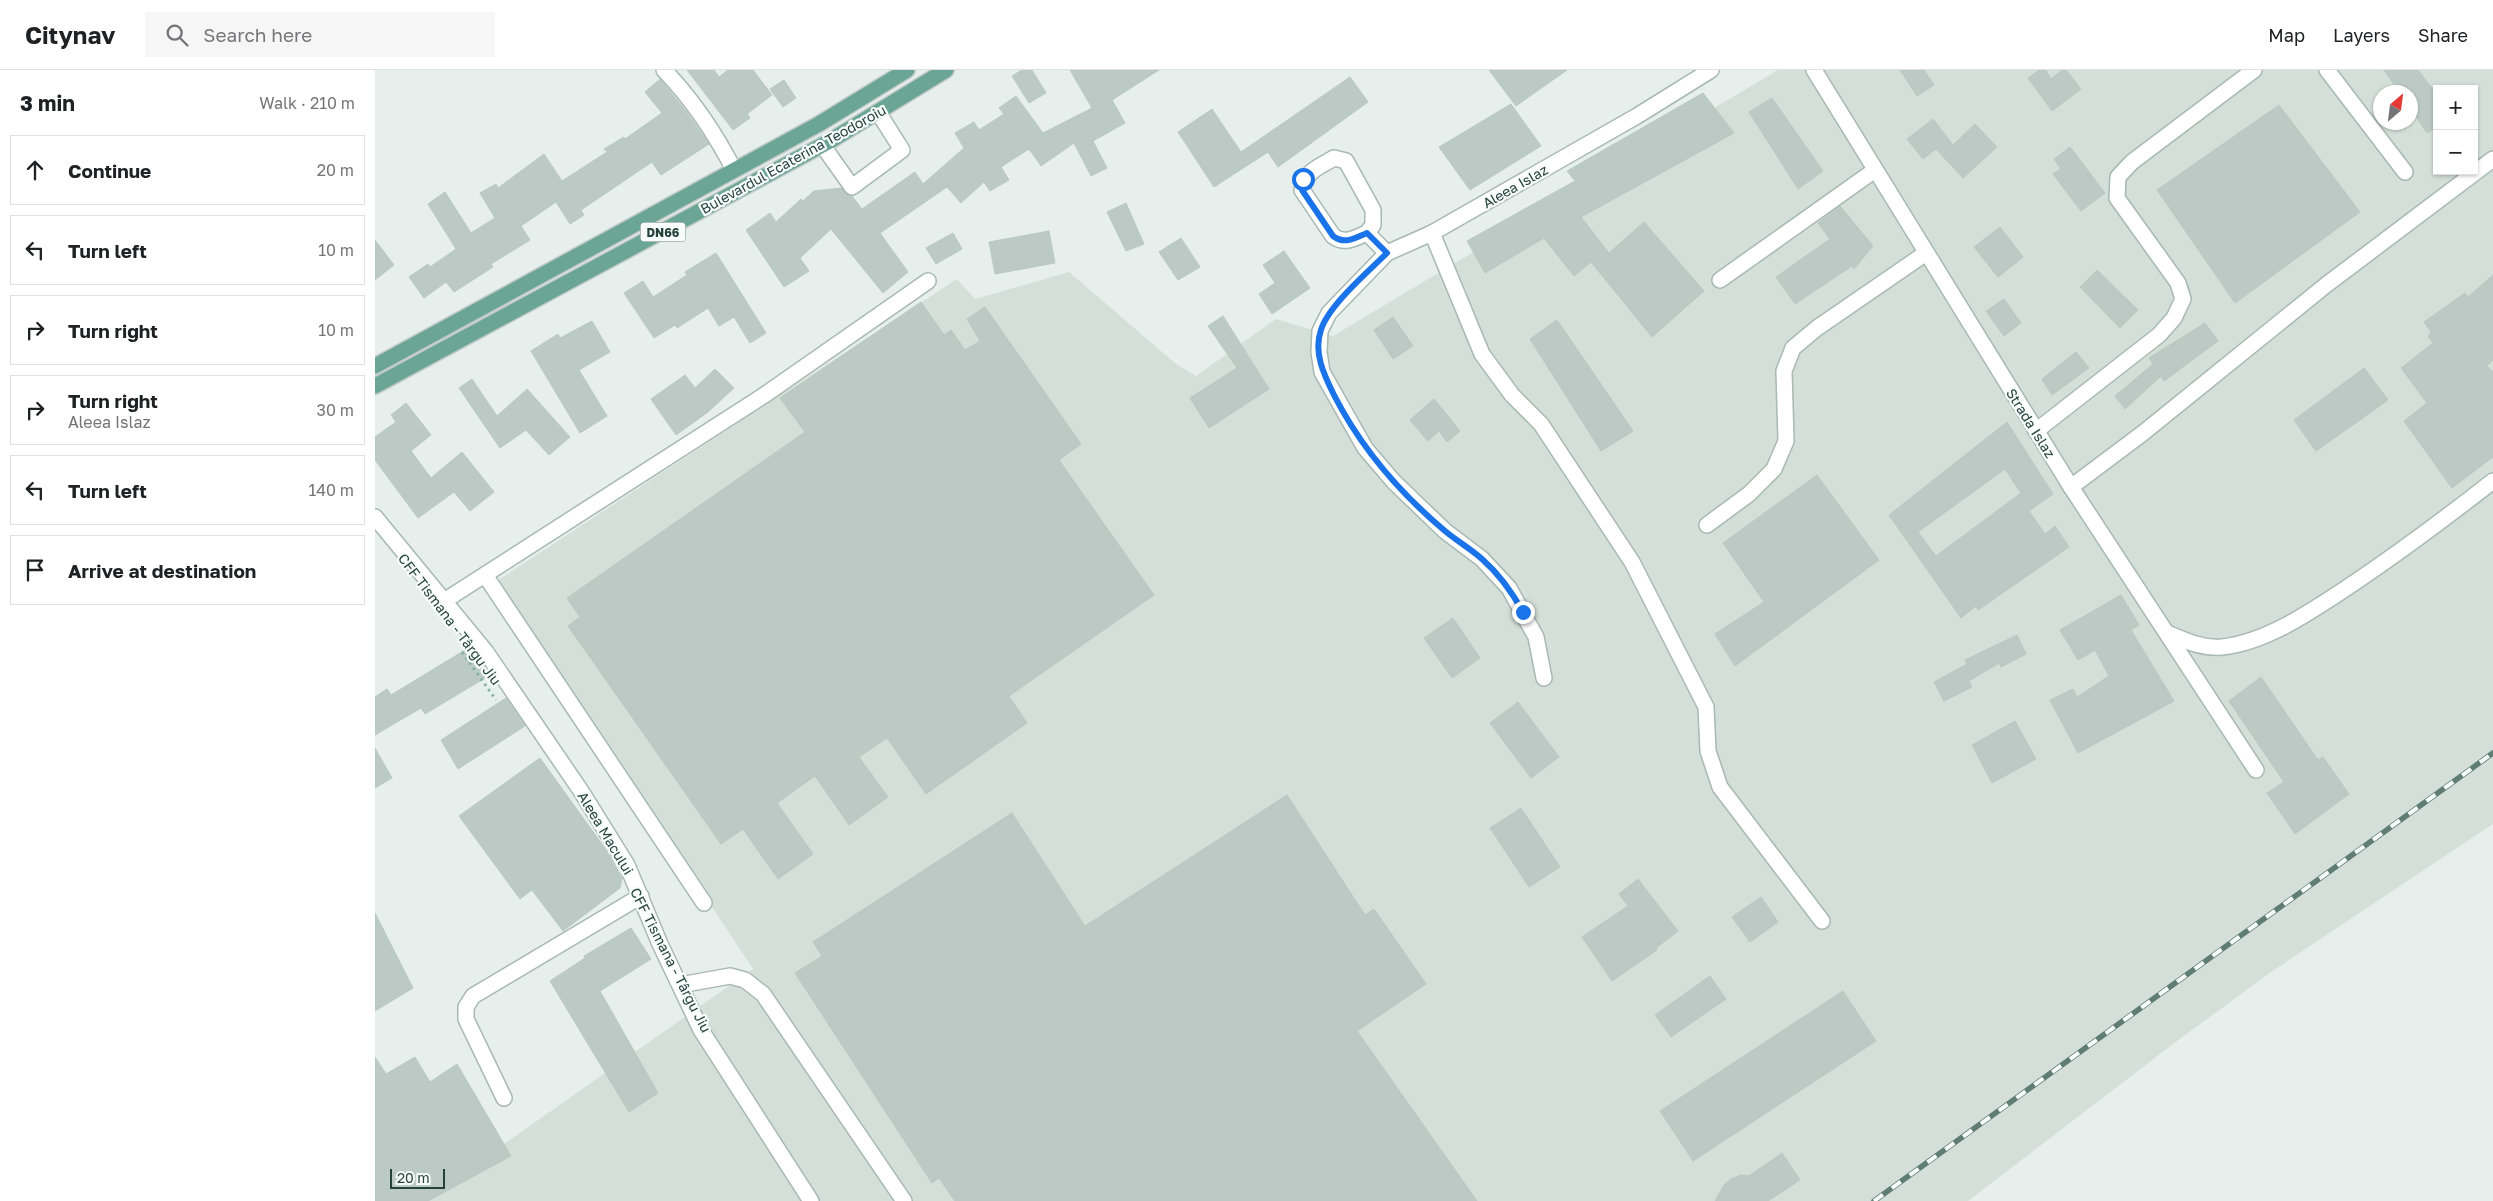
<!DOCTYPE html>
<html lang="en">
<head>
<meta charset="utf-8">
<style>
	:root { --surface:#fff; --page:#f6f6f6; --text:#202124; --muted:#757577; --line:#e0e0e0 }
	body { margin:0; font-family:"Golos Text",sans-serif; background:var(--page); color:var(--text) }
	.controls { position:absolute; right:15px; top:15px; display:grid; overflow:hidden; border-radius:0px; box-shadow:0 1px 4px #0004 }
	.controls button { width:45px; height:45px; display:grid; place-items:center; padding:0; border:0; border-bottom:1px solid var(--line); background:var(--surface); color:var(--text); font:25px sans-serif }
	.compass { position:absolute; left:1998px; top:15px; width:45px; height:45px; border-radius:50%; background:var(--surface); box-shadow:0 1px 4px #0004; rotate:28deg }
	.scale { position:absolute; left:15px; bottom:12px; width:55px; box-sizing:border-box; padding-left:5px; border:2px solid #24423a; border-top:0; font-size:14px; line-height:18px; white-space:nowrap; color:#24423a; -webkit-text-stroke:4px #f7fbf9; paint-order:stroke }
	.stop { position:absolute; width:15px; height:15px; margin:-11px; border:4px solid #1a73e8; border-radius:50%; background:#fff }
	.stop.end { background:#1a73e8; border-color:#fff; box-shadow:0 1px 5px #0008 }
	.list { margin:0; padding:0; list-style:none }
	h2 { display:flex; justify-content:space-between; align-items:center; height:65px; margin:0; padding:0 20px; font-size:21px }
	h2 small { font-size:16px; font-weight:400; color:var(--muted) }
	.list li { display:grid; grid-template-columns:32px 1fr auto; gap:15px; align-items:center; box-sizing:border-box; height:70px; margin:0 10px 10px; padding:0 10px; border:1px solid var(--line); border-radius:0px }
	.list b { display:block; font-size:19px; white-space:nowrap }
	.list p { margin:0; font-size:16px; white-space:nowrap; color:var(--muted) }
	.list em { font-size:16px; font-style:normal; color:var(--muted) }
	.icon { flex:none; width:28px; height:28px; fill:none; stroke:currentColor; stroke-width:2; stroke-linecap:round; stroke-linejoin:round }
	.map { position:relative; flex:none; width:2118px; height:1131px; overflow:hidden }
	header { display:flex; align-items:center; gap:30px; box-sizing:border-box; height:70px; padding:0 25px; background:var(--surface); border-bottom:1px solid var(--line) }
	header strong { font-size:24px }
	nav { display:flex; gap:28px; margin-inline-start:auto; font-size:18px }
	.search { width:350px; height:45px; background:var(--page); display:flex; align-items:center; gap:12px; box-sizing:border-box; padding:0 18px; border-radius:0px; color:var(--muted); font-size:19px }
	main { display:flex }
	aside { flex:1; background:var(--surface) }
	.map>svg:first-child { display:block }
</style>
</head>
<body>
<header>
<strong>Citynav</strong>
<div class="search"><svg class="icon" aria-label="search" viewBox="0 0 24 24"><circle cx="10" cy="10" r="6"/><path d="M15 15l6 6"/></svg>Search here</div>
<nav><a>Map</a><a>Layers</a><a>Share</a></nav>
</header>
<main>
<aside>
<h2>3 min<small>Walk · 210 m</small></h2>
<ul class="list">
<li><svg class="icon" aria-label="ahead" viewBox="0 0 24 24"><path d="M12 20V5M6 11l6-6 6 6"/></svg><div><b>Continue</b></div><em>20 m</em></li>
<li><svg class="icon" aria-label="left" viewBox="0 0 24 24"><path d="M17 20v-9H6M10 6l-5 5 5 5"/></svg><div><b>Turn left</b></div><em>10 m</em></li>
<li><svg class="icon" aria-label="right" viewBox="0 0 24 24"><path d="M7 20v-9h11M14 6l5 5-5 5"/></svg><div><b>Turn right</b></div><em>10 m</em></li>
<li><svg class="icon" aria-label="right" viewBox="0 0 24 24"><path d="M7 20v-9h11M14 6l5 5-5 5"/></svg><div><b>Turn right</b><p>Aleea Islaz</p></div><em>30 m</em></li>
<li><svg class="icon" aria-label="left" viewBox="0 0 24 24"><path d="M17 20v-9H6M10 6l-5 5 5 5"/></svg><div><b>Turn left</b></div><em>140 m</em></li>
<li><svg class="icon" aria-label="arrive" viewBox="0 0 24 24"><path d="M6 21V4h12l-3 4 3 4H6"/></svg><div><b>Arrive at destination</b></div></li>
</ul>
</aside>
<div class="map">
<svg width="2118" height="1131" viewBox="0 0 2118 1131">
	<rect width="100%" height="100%" fill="#e6efeb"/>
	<path fill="#d4dfda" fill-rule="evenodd" d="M1403,0H2118V754L1896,902L1802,971L1593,1131H48L378,899L122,511L582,209L600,229L694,202L801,294L821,306L901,249L958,266ZM2062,19H2099V101H2062ZM2006,22H2036V52H2006Z"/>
	<g fill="#bbcac4" stroke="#b8c9c2" fill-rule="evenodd">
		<polygon points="312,0 339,0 344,7 353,0 378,0 397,25 372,44 375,48 358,60"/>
		<polygon points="647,0 657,0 671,23 654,33 637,6"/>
		<polygon points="695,0 784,0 737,30 750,53 718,71 732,98 716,106 699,73 666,96 654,79 626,97 634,110 615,121 609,112 586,133 572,117 505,163 533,202 508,223 456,159 425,188 434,201 409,217 371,160 395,143 401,152 426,129 428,131 439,121 466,118 473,125 477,126 487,139 540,102 548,114 589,78 580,63 599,52 604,60 629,44 624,38 641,26 668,63 717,38"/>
		<polygon points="1114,0 1192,0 1141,36"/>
		<polygon points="1525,0 1549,0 1559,15 1542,26"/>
		<polygon points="1664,0 1671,0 1676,9 1687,0 1691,0 1706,19 1677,41 1653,8"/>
		<polygon points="2009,0 2043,0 2062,25 2062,56 2052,63 2036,39 2036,22 2024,22"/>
		<polygon points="975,7 993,32 903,97 893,82 839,117 803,62 837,39 866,82"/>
		<polygon points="285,9 311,41 334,74 286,105 277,92 206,140 209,145 195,154 181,132 146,156 155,170 116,194 118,197 79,222 71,212 49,228 34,207 53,194 55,197 81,179 53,134 70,122 96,163 120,148 105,123 121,114 123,118 169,84 187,111 232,82 229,79 249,67 250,69 287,43 270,22"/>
		<polygon points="409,10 421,28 408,37 395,19"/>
		<polygon points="1328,23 1359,63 1206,147 1234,183 1269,152 1329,221 1277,267 1216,192 1199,206 1169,168 1110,203 1092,171 1200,111 1192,101"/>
		<polygon points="1397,28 1448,101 1423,119 1374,42"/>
		<polygon points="1136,34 1166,76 1095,120 1064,77"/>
		<polygon points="1904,35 1985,142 1860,233 1782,120"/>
		<polygon points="1558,49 1578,75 1600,54 1622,77 1588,108 1561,79 1548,89 1532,69"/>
		<polygon points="1695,77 1730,123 1706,141 1678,104 1686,99 1679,89"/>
		<polygon points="751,133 769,174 751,181 732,142"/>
		<polygon points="1465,136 1498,176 1479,199 1477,196 1420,234 1401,207 1455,169 1443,153"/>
		<polygon points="1625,157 1648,187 1623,207 1599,177"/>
		<polygon points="674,161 680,193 620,204 614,172"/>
		<polygon points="578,163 587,179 561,194 551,178"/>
		<polygon points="806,168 825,197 803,210 784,182"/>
		<polygon points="0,170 19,195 0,210"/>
		<polygon points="909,181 935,218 897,244 884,224 900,213 888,195"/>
		<polygon points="341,183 391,263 375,273 359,247 344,256 333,238 302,258 300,255 279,268 249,223 268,211 278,227 312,205 310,202"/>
		<polygon points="1722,200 1763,240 1745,258 1705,217"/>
		<polygon points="2118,205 2118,290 2112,296 2118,302 2118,387 2077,418 2029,351 2052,333 2026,298 2058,273 2053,266 2056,262 2049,252 2090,223 2093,227"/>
		<polygon points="1629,229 1646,253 1629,266 1611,241"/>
		<polygon points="546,232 569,265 576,260 590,280 605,271 592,249 610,237 706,374 684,390 779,525 634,626 652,653 551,724 512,668 484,687 513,727 474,755 440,706 402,733 438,784 403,809 368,759 346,774 193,556 205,547 192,528 430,362 405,328"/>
		<polygon points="848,246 894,319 834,358 815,328 862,298 833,256"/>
		<polygon points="1018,247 1038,276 1018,289 999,260"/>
		<polygon points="1182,250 1258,361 1226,381 1155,269"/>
		<polygon points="217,251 235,282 204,300 232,346 205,363 156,281 183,264 185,268"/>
		<polygon points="1830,253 1843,271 1789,311 1786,306 1750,339 1740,326 1778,294 1774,288"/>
		<polygon points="1701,282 1714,298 1677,325 1667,309"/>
		<polygon points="1989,298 2013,330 1941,381 1919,350"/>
		<polygon points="340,299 359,318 333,342 301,365 276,329 310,305 320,318"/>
		<polygon points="97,309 122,346 152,319 195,367 174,385 151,360 125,378 84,318"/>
		<polygon points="1059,329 1085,361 1072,372 1064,361 1053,371 1035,350"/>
		<polygon points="31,333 56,365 36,381 56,408 87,382 119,422 95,441 79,422 43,448 0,390 0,367 21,352 16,345"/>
		<path d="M1632,352L1678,424L1654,441L1670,464L1680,456L1694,477L1603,540L1601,536L1586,548L1514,445ZM1630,399L1646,423L1561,486L1543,462Z"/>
		<polygon points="1442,405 1504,490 1360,596 1340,564 1389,532 1348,473"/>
		<polygon points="1746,525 1764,555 1756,560 1799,631 1703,683 1675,630 1698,619 1702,627 1734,606 1720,580 1703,590 1685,560"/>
		<polygon points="1078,548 1105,588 1077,608 1049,568"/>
		<polygon points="1642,565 1651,584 1626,597 1624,593 1594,611 1597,617 1569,631 1559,612 1592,594 1590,590"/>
		<polygon points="95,577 115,605 50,644 46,638 0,665 0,627 12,619 16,625"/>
		<polygon points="1886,607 1943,690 1948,687 1974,724 1920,764 1892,723 1909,712 1854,631"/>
		<polygon points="131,628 150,656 83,699 66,670"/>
		<polygon points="1143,632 1184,687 1156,708 1115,653"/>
		<polygon points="1640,651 1661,689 1617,713 1597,675"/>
		<polygon points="0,678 17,708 0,718"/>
		<polygon points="165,688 234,784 247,808 245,818 188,861 157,820 145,829 84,746"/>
		<polygon points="912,725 990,845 999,839 1051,914 982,961 1102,1131 580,1131 564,1108 557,1113 420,903 447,886 438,872 637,743 710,856"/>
		<polygon points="1146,738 1185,797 1154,817 1115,758"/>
		<polygon points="1263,809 1303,861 1281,878 1282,880 1237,911 1207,867 1253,836 1244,824"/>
		<polygon points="1386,827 1403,852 1375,872 1357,847"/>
		<polygon points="0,843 38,918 0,941"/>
		<polygon points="256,858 276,889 225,921 283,1023 254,1042 175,911 210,888 209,886"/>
		<polygon points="1335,906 1351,929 1296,967 1280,945"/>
		<polygon points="1468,921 1501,971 1318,1091 1285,1041"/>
		<polygon points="0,987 11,1004 40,987 55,1012 82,994 136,1086 53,1131 0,1131"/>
		<polygon points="1407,1083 1425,1110 1393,1131 1340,1131 1349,1115 1356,1109 1366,1105 1374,1106"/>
	</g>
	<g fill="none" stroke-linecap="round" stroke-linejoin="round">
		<g stroke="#a8b8b2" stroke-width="18">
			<g id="minor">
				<path d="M289,0C318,30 340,63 359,100"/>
				<polyline points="1439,0 1696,417 1881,700"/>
				<polyline points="1952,0 2030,102"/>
				<polyline points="448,76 477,117 527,80 503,42"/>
				<path d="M992,163C980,168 970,175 958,166L927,120C930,101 944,97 959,88L971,91L998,140V155L992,163L1012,183"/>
				<polyline points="1057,163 1107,284 1137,325 1166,354 1257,492 1331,637 1333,681 1345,717 1447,851"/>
				<polyline points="1345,210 1500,100"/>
				<polyline points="1661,361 1784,265 1799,248 1808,229 1803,213 1742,128 1743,107 1757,92 1879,0"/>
				<polyline points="1696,417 1768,363 1951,215 2118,89"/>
				<polyline points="0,447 111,582 206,721 252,795 285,874 326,960 436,1131"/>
				<polyline points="1332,455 1374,424 1399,399 1411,371 1409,301 1418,278 1442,258 1551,183"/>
				<polyline points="110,505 329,833"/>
				<polyline points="69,531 388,326 553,211"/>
				<path d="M1792,563C1809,570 1827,579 1847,577C1893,572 1938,540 1976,515C2025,482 2072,447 2118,411"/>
				<polyline points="1169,608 1161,567 1134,518 1107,489 1070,461 1019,412 990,378 947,302 944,282 945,261 954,243 1012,183 1057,163 1262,46 1336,0"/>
				<polyline points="305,915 355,906 370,910 388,924 529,1131"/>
				<polyline points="129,1028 91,949 91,937 98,926 266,826"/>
			</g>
		</g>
		<g stroke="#c2cac8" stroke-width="18">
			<g id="major">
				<polyline points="0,296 444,54 532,0"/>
				<polyline points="0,316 455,71 571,0"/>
			</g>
		</g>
		<polyline stroke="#86b3a5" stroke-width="3" stroke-dasharray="2.5 4" stroke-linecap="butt" points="87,582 121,630"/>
		<use href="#minor" stroke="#fff" stroke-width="15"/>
		<use href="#major" stroke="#6aa596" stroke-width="15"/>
		<g stroke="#5f7d75" stroke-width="5.5">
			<polyline id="rail" points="1499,1131 2118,683"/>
		</g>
		<use href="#rail" stroke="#f7fbf9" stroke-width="4" stroke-dasharray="11" stroke-linecap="butt"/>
	</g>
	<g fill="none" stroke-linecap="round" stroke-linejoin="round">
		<path stroke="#1a73e8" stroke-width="6" d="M928,109L927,120L958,166C970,175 980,168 992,163L1012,183C993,202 953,236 946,260C938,282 949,305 959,325C986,378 1025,423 1070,461C1082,471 1096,479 1107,489C1124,504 1137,522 1148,542"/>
	</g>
	<g text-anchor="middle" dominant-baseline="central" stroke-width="4.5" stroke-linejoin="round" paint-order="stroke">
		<rect fill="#f7fbf9" stroke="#637a73" stroke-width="1" x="265.5" y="152.5" width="45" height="19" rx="4"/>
		<g font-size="12" font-weight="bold" fill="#24423a">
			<text x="288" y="162">DN66</text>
		</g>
		<g font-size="14" fill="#24423a" stroke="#f7fbf9">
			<text transform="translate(418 89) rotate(-29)">Bulevardul Ecaterina Teodoroiu</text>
			<text transform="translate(1140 116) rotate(-30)">Aleea Islaz</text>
			<text transform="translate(1656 353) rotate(58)">Strada Islaz</text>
			<text transform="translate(75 549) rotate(53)">CFF Tismana - Târgu Jiu</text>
			<text transform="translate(231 763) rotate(59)">Aleea Macului</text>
			<text transform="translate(296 890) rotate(63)">CFF Tismana - Târgu Jiu</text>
		</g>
	</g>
</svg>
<div class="controls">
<button>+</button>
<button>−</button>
</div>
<svg class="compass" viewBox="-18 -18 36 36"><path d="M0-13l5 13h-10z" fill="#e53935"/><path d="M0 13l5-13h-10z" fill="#757577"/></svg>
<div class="scale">20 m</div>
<div class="stop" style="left:928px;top:109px"></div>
<div class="stop end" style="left:1148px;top:542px"></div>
</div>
</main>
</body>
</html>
